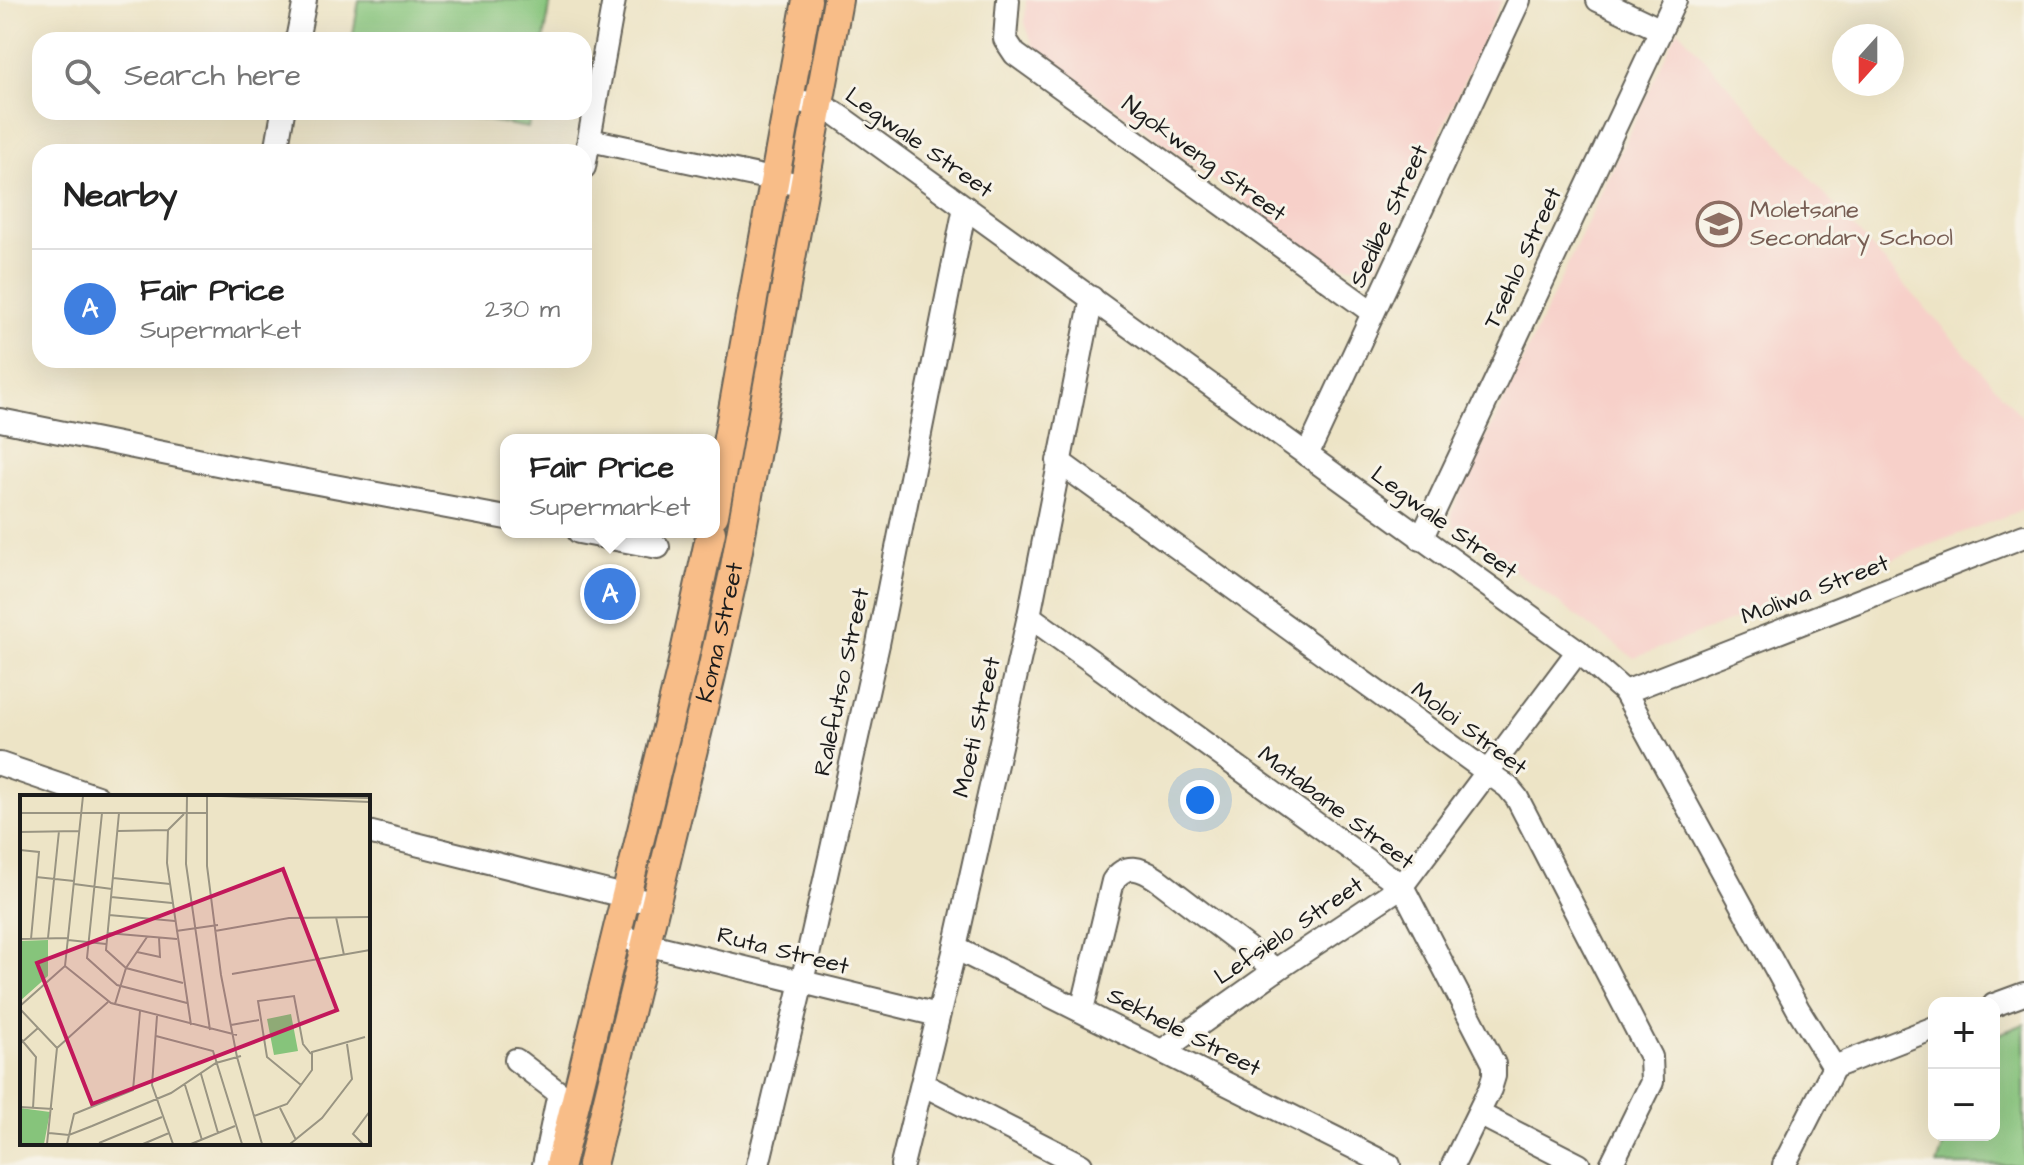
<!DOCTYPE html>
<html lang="en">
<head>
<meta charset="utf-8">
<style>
	:root { --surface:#fff; --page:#f6f6f6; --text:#222; --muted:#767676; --line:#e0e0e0; --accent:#1f6fb2 }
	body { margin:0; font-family:"Architects Daughter",sans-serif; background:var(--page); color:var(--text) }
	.controls { position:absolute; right:24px; bottom:24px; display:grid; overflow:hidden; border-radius:16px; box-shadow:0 8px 32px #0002 }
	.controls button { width:72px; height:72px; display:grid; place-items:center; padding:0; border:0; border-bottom:2px solid var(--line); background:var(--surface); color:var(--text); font:40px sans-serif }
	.compass { position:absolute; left:1832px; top:24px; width:72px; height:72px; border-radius:50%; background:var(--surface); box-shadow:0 8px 32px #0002; rotate:201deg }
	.you { position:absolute; left:1200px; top:800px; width:28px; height:28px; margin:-20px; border:6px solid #fff; border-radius:50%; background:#1a73e8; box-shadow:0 0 0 12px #1a73e833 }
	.badge { display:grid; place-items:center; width:52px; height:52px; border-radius:50%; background:var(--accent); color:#fff; font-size:26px; font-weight:700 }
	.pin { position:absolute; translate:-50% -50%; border:4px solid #fff; box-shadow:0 2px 8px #0006 }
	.popup { position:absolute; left:500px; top:434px; width:220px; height:104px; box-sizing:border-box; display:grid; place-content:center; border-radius:16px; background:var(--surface); filter:drop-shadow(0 2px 6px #0005); font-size:26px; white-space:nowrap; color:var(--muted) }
	.popup b { font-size:30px; color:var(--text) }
	.popup::after { content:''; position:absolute; left:50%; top:100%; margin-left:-16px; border:16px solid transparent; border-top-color:var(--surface) }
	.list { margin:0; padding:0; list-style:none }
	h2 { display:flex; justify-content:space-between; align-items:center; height:104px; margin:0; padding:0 32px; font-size:34px }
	h2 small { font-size:26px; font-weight:400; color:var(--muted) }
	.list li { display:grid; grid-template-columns:52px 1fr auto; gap:24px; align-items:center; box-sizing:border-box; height:120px; padding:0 32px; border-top:2px solid var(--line) }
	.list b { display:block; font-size:30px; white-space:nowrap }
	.list p { margin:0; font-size:26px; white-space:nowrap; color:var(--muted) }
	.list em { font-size:26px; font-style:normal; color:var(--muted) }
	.icon { flex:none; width:44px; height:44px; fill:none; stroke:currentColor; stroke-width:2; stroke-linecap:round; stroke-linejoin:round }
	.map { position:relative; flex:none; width:2024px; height:1165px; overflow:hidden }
	.search { position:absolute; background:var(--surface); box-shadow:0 8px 32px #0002; left:32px; top:32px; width:560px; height:88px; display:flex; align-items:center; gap:20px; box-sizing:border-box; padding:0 28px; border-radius:24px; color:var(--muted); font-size:30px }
	.panel { position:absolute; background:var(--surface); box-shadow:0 8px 32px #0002; left:32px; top:144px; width:560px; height:224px; border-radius:24px }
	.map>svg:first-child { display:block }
</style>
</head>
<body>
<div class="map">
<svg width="2024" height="1165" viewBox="0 0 2024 1165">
	<rect width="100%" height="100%" fill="#f7f3e8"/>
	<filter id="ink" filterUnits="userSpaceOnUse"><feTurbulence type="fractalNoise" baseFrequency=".0125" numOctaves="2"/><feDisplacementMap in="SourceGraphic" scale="16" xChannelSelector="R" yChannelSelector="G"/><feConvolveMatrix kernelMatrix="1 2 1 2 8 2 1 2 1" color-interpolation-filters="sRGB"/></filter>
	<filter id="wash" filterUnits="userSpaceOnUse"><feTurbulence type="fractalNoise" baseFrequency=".006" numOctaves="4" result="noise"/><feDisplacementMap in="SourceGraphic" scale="32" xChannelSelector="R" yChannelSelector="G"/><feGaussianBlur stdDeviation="1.8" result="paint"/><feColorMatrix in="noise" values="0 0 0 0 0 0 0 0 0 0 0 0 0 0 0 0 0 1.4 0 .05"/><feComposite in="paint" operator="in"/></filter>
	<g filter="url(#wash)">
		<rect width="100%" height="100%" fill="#ede4c6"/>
		<g fill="#f7d0c9">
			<polygon points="1026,0 1502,0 1378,266 1345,266 1318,257 1034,48 1025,23"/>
			<polygon points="1678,29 2024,419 2024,509 1634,658 1453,526 1451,513"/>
		</g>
		<g fill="#86c47b" stroke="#51704c" stroke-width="2">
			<polygon points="359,0 551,0 544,40 352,40"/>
			<polygon points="441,112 531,112 528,128"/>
			<polygon points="2024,1024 2024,1165 1937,1165 1947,1135 1994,1135 1994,1036"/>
		</g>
	</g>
	<g filter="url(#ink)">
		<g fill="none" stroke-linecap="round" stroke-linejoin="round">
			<g stroke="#656258" stroke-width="26">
				<g id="minor">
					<polyline points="1008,0 1005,39 1015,54 1372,312"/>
					<polyline points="1598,0 1659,29"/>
					<polyline points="297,40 305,0"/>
					<polyline points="804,102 820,105 835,113 1578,651 1625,692 1798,1009 1834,1067"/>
					<polyline points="590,140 805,186"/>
					<polyline points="276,152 283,112"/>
					<polyline points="584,167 614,0"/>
					<polyline points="0,420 232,467 506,518"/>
					<polyline points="1307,455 1519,0"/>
					<polyline points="1058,461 1508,787 1517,798 1651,1057 1652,1082 1611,1165"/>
					<polyline points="579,532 658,547"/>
					<polyline points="1421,539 1675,0"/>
					<polyline points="1029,616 1402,886 1494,1064 1494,1076 1490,1089 1453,1165"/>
					<polyline points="1625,692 2024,536"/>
					<polyline points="0,764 97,797"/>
					<polyline points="368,832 656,904"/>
					<polyline points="617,935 646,944 938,1015"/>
					<polyline points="955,948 1389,1165"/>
					<polyline points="1994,1005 2024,994"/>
					<path d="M1082,1010L1113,881C1126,862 1141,868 1157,879L1276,970"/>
					<polyline points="1162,1051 1276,970 1402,886 1578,651"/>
					<polyline points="516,1060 559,1093 544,1165"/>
					<polyline points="1834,1067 1934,1028"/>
					<polyline points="922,1084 1081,1165"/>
					<polyline points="1479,1114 1579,1165"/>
					<polyline points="758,1165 802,982 878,644 965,207"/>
					<polyline points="902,1165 955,948 1029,616 1092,298"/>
					<polyline points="1784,1165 1834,1067"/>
				</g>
			</g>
			<g stroke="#656258" stroke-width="32">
				<g id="major">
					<polyline points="714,515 807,0"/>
					<polyline points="560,1165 681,671 711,532"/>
					<path id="s1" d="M592,1165L711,675L734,572L838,0"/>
				</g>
			</g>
			<use href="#minor" stroke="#fff" stroke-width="22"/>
			<use href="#major" stroke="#f8bd88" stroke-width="28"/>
		</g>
	</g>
	<defs>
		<g id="school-ring" transform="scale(2.3)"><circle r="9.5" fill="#f7f3e8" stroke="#8d6e63" stroke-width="1.5"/><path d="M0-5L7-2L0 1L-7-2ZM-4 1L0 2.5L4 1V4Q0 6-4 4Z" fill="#8d6e63"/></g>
	</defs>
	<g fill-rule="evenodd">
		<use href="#school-ring" x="1719" y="224"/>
	</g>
	<g text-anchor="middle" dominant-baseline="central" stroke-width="6" stroke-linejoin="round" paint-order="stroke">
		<g font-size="24" fill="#1c1c1c" stroke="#f7f3e8">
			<text transform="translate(919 143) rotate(35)">Legwale Street</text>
			<text transform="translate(1204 159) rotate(36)">Ngokweng Street</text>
			<text transform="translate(1389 216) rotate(-65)">Sedibe Street</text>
			<text transform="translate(1523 258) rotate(-65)">Tsehlo Street</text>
			<text transform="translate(1444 523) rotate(36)">Legwale Street</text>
			<text transform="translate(1815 590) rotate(-21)">Moliwa Street</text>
			<text stroke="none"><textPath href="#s1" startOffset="548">Koma Street</textPath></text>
			<text transform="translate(842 682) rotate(-78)">Ralefutso Street</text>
			<text transform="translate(977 727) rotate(-77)">Moeti Street</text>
			<text transform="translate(1469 729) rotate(37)">Moloi Street</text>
			<text transform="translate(1336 808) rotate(37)">Matabane Street</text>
			<text transform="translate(1289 931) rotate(-34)">Lefsielo Street</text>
			<text transform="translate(783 951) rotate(14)">Ruta Street</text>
			<text transform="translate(1184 1032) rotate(27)">Sekhele Street</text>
		</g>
		<g font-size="24" fill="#785e54" stroke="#f7f3e8" text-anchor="start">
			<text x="1750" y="210">Moletsane<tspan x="1750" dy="28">Secondary School</tspan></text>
		</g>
	</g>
	<g transform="translate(20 795)">
		<rect width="350" height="350" fill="#ede4c6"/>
		<path d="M28,145V181L0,206V146ZM271,219L278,256L254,260L247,224ZM0,313L30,317L24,349H0Z" fill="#86c47b"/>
		<path fill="none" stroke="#999482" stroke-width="2" d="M167,1L166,69L190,235M187,1V71L201,180L217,262L242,349M201,1L350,7M250,1L350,3M0,18H186M82,18L67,163L97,190L167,208M99,18L86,155L106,173L163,188M164,19L148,35L147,68L171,230M98,36L148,35M0,37L59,36M0,55L19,57L11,144M16,82L54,86M93,83L150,89M54,89L92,94M91,102L152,108M89,120L155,126M316,122L324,160M156,136L198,130M195,136L269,123L350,122M87,138L157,144M28,143L39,36M0,144L48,143M48,145L86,149M117,157L140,162L139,143M45,171L91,208L217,240M45,171L63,1M212,179L350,155M95,209L106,173L127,142M0,211L45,171M0,214L37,253M137,221L132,290L153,349M211,230L239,225M136,241L193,256L222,349M0,243L16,262L13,313M0,249L18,233M181,279L198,338M165,290L182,345M281,290L247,262L238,206L274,201L283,249L291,259M0,312L33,314M260,313L276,345M234,321L267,309L292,275V257L345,242M29,338L49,340L72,331L151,298L196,268L221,261M79,348L142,322M27,349L37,253L88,207M47,349L54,319L113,295L120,216M123,349L149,338M171,349L215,331M270,349L302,323L332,284L327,249M343,349L333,339L350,316"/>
		<path fill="#c2185b" fill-opacity="0.15" stroke="#c2185b" stroke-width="4" d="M263,74L317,215L72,309L17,168Z"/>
		<rect width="350" height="350" fill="none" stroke="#1c1c1c" stroke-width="4"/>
	</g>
</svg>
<div class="controls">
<button>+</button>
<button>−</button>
</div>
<svg class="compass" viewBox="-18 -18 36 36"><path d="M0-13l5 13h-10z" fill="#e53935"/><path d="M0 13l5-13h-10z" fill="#767676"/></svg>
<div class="you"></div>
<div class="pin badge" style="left:610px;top:594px;background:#3f7fe0">A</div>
<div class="popup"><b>Fair Price</b>Supermarket</div>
<div class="search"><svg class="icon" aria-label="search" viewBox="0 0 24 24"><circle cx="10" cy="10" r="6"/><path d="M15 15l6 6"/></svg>Search here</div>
<section class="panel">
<h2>Nearby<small></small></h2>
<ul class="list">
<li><span class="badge" style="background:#3f7fe0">A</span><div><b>Fair Price</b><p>Supermarket</p></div><em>230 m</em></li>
</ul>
</section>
</div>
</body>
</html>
